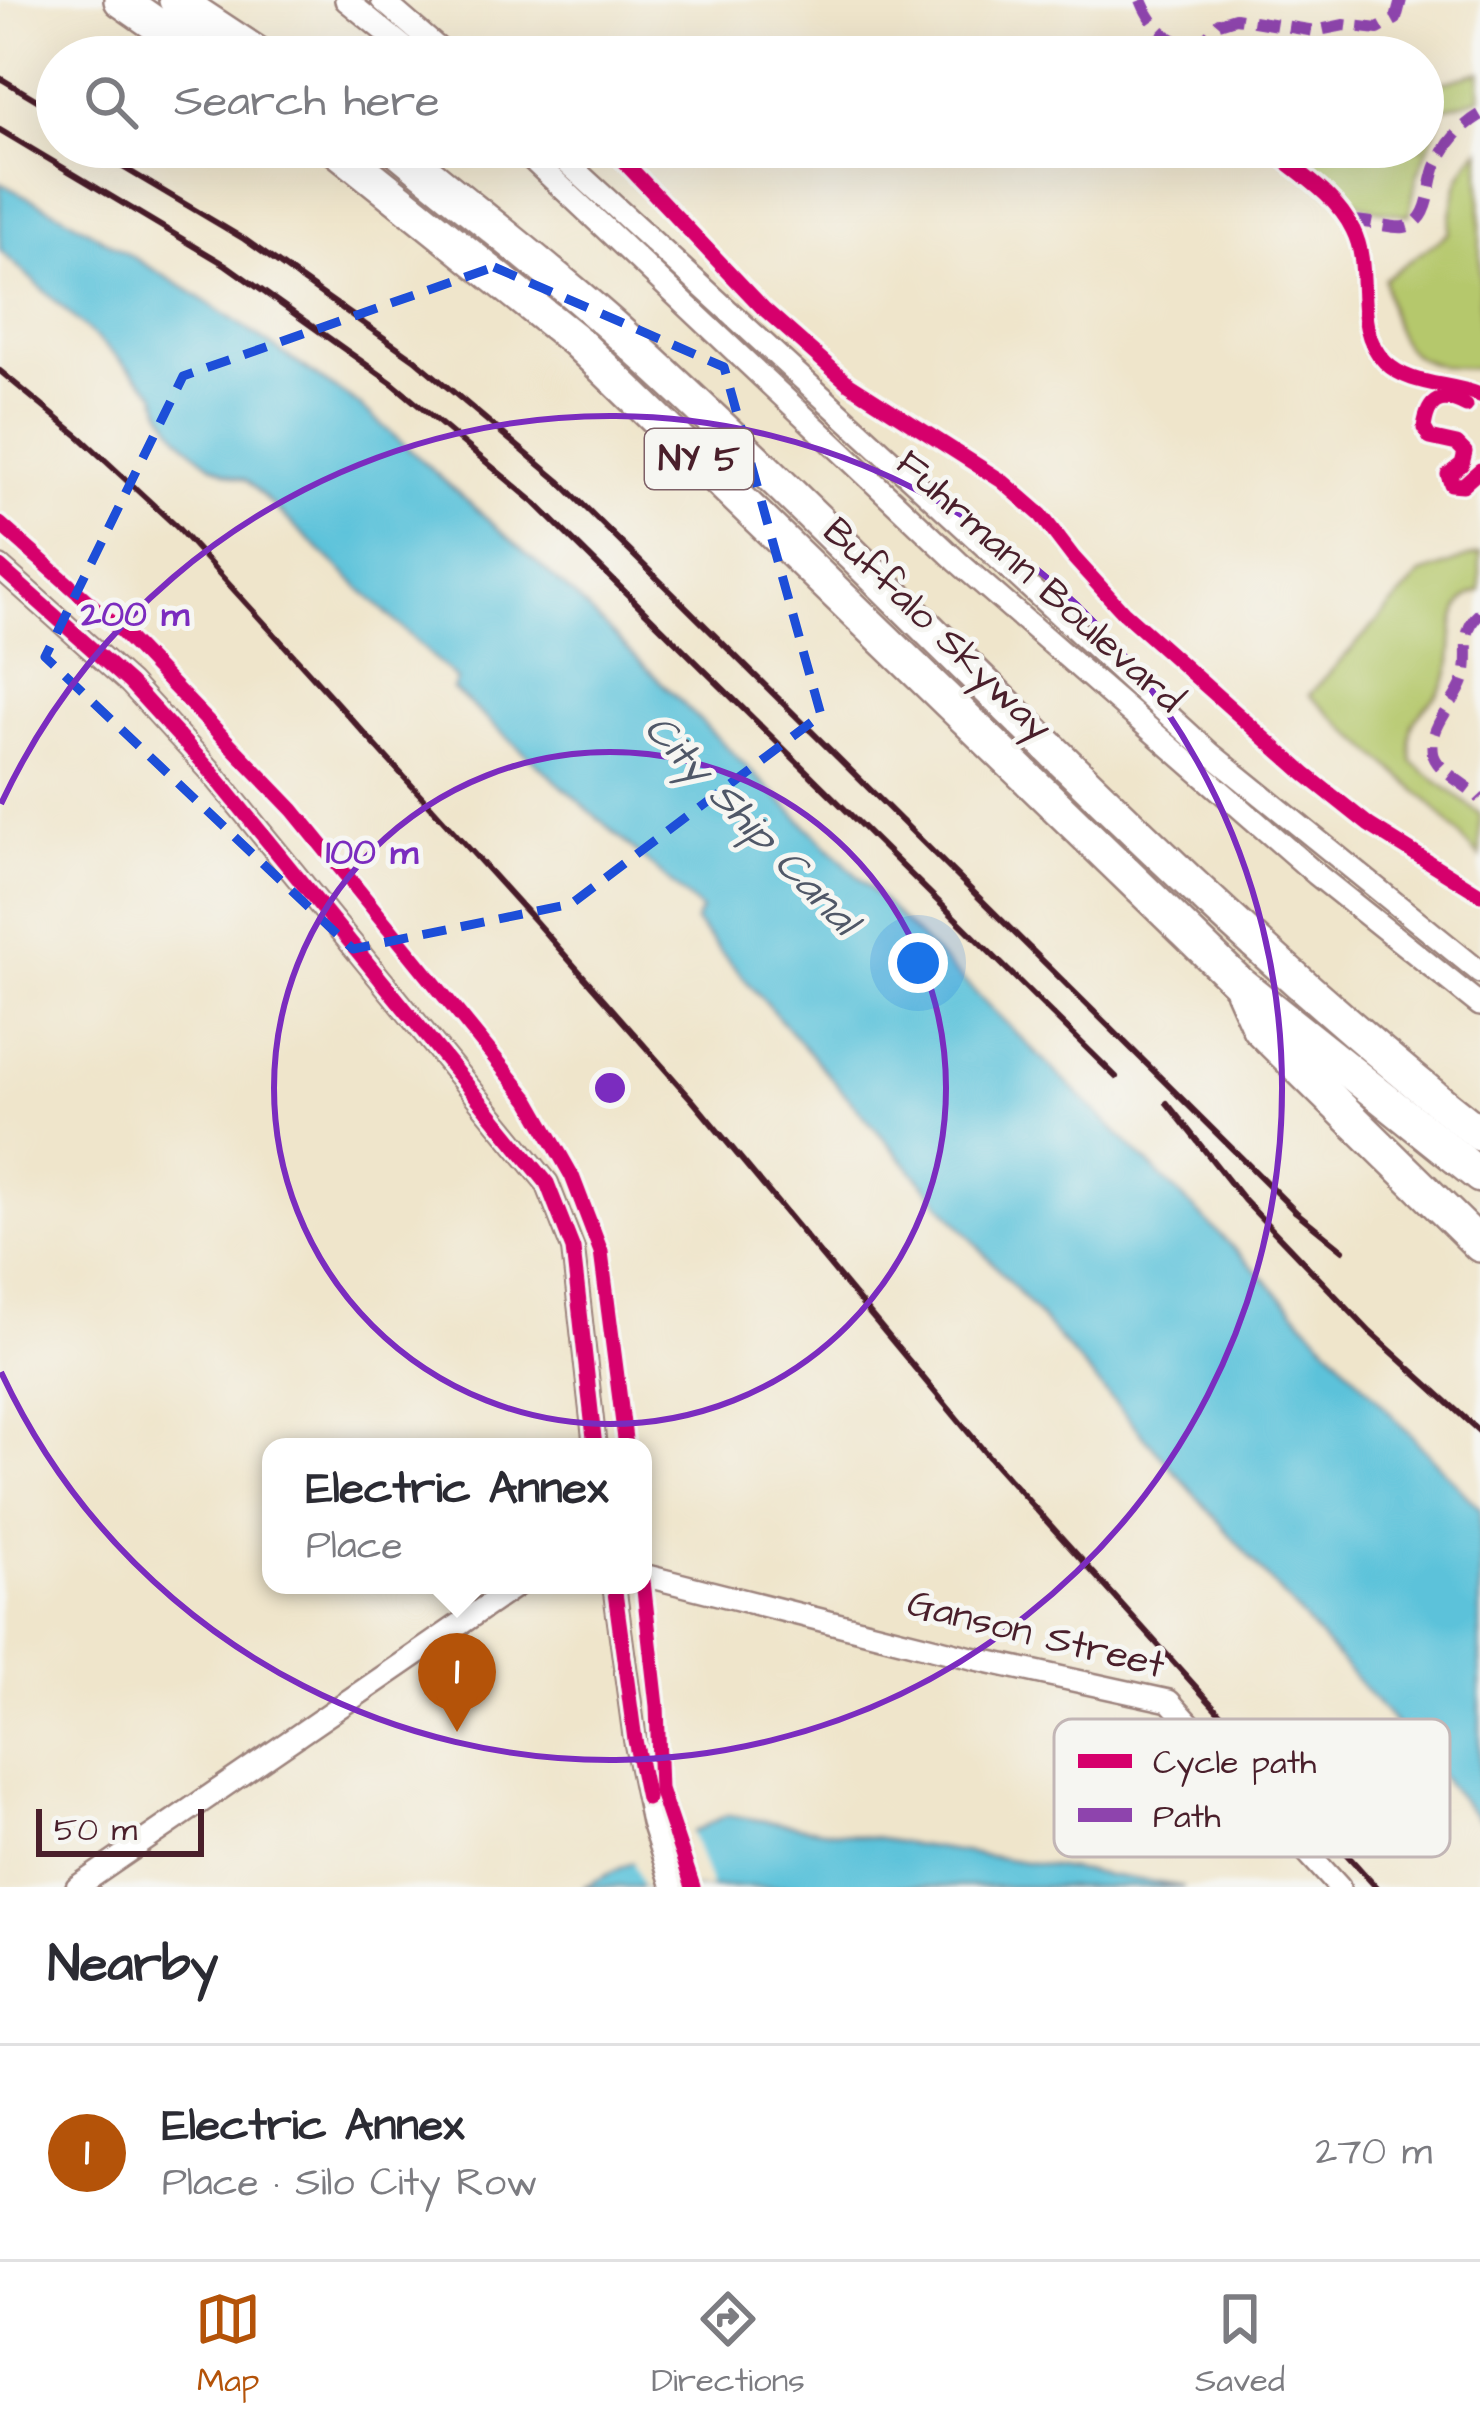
<!DOCTYPE html>
<html lang="en">
<head>
<meta charset="utf-8">
<style>
	:root { --surface:#fff; --page:#f7f7f7; --text:#2b2b33; --muted:#7c7c81; --line:#e1e1e2; --accent:#b45309 }
	body { margin:0; font-family:"Architects Daughter",sans-serif; background:var(--page); color:var(--text) }
	.scale { position:absolute; left:36px; bottom:30px; width:168px; box-sizing:border-box; padding-left:12px; border:6px solid #4a1f2b; border-top:0; font-size:33px; line-height:42px; white-space:nowrap; color:#4a1f2b; -webkit-text-stroke:9px #f6f6f2; paint-order:stroke }
	.you { position:absolute; left:918px; top:963px; width:42px; height:42px; margin:-30px; border:9px solid #fff; border-radius:50%; background:#1a73e8; box-shadow:0 0 0 18px #1a73e833 }
	.badge { display:grid; place-items:center; width:78px; height:78px; border-radius:50%; background:var(--accent); color:#fff; font-size:39px; font-weight:700 }
	.pin { position:absolute; translate:-50% -99px; filter:drop-shadow(0 3px 6px #0008) }
	.pin::after { content:''; position:absolute; top:63px; width:42px; height:36px; background:inherit; clip-path:polygon(0 0,100% 0,50% 100%) }
	.popup { position:absolute; left:262px; top:1438px; width:390px; height:156px; box-sizing:border-box; display:grid; place-content:center; border-radius:24px; background:var(--surface); filter:drop-shadow(0 3px 9px #0005); font-size:39px; white-space:nowrap; color:var(--muted) }
	.popup b { font-size:45px; color:var(--text) }
	.popup::after { content:''; position:absolute; left:50%; top:100%; margin-left:-24px; border:24px solid transparent; border-top-color:var(--surface) }
	.list { margin:0; padding:0; list-style:none }
	h2 { display:flex; justify-content:space-between; align-items:center; height:156px; margin:0; padding:0 48px; font-size:51px }
	h2 small { font-size:39px; font-weight:400; color:var(--muted) }
	.list li { display:grid; grid-template-columns:78px 1fr auto; gap:36px; align-items:center; box-sizing:border-box; height:216px; padding:0 48px; border-top:3px solid var(--line) }
	.list b { display:block; font-size:45px; white-space:nowrap }
	.list p { margin:0; font-size:39px; white-space:nowrap; color:var(--muted) }
	.list em { font-size:39px; font-style:normal; color:var(--muted) }
	.icon { flex:none; width:66px; height:66px; fill:none; stroke:currentColor; stroke-width:2; stroke-linecap:round; stroke-linejoin:round }
	.map { position:relative; flex:none; width:1480px; height:1887px; overflow:hidden }
	.search { position:absolute; background:var(--surface); box-shadow:0 12px 48px #0002; left:36px; right:36px; top:36px; height:132px; display:flex; align-items:center; gap:30px; box-sizing:border-box; padding:0 42px; border-radius:66px; color:var(--muted); font-size:45px }
	.sheet { height:372px; background:var(--surface) }
	nav { display:flex; justify-content:space-around; align-items:center; box-sizing:border-box; height:168px; border-top:3px solid var(--line); background:var(--surface); font-size:33px; color:var(--muted) }
	nav a { display:grid; justify-items:center; gap:6px }
	nav .on { color:var(--accent) }
	.map>svg:first-child { display:block }
</style>
</head>
<body>
<div class="map">
<svg width="1480" height="1887" viewBox="0 0 1480 1887">
	<rect width="100%" height="100%" fill="#f6f6f2"/>
	<filter id="ink" filterUnits="userSpaceOnUse"><feTurbulence type="fractalNoise" baseFrequency=".00833" numOctaves="2"/><feDisplacementMap in="SourceGraphic" scale="24" xChannelSelector="R" yChannelSelector="G"/><feConvolveMatrix kernelMatrix="1 2 1 2 8 2 1 2 1" color-interpolation-filters="sRGB"/></filter>
	<filter id="wash" filterUnits="userSpaceOnUse"><feTurbulence type="fractalNoise" baseFrequency=".004" numOctaves="4" result="noise"/><feDisplacementMap in="SourceGraphic" scale="48" xChannelSelector="R" yChannelSelector="G"/><feGaussianBlur stdDeviation="2.7" result="paint"/><feColorMatrix in="noise" values="0 0 0 0 0 0 0 0 0 0 0 0 0 0 0 0 0 1.4 0 .05"/><feComposite in="paint" operator="in"/></filter>
	<g filter="url(#wash)">
		<rect width="100%" height="100%" fill="#efe5cb"/>
		<g fill="#b5c86c" stroke="#80744c" stroke-width="3">
			<path d="M1480,72V98L1444,108L1417,176L1409,215C1362,213 1327,190 1308,147H1423V82L1440,83Z"/>
			<path d="M1480,149V369C1405,367 1396,350 1384,279L1449,233C1453,199 1455,173 1480,149Z"/>
			<path d="M1480,553V591C1442,602 1458,648 1448,676C1440,698 1421,708 1413,723C1408,732 1411,752 1412,762L1480,814V857L1427,800L1309,695L1421,574Z"/>
		</g>
		<g fill="#5cc2da" stroke="#537082" stroke-width="3">
			<path d="M0,183L61,214L193,293L358,404L574,596L1265,1279L1480,1509V1821L695,922L701,910L453,689L457,680L246,480C206,470 167,433 156,393L0,250Z"/>
			<polygon points="727,1815 1184,1887 583,1887"/>
		</g>
		<polygon fill="#efe5cb" points="689,1825 711,1887 642,1887 631,1855"/>
	</g>
	<g filter="url(#ink)">
		<g fill="none" stroke-linecap="round" stroke-linejoin="round">
			<g stroke="#9c827b" stroke-width="26">
				<g id="minor">
					<polyline points="346,0 416,57"/>
					<polyline points="382,0 448,57"/>
					<polyline points="519,147 958,562 1316,874 1480,1005"/>
					<polyline points="550,147 1211,754 1480,972"/>
					<polyline points="0,567 130,683 208,768 547,1183 573,1249 595,1447"/>
					<polyline points="643,1575 972,1658 1169,1701 1339,1887"/>
					<polyline points="614,1585 635,1740 652,1822 673,1887"/>
					<polyline points="77,1887 517,1585"/>
				</g>
			</g>
			<g stroke="#9c827b" stroke-width="38">
				<g id="highway">
					<polyline points="121,0 203,57"/>
					<polyline points="176,0 262,57"/>
					<polyline points="334,147 576,341 1239,983 1480,1176"/>
					<path d="M395,147C467,207 542,264 612,326C905,592 1169,889 1480,1134"/>
					<polyline points="1242,990 1259,1028 1480,1245"/>
				</g>
			</g>
			<use href="#minor" stroke="#fff" stroke-width="21"/>
			<use href="#highway" stroke="#fff" stroke-width="33"/>
			<g stroke="#4a1f2b" stroke-width="6">
				<polyline points="0,78 57,112"/>
				<polyline points="0,130 226,265 392,383 535,503 1116,1077"/>
				<polyline points="89,147 244,239 414,359 559,481 1296,1212 1343,1250"/>
				<polyline points="0,371 81,438 176,526 534,920 693,1101 989,1457 1376,1887"/>
				<polyline points="1167,1103 1244,1200 1370,1332 1480,1432"/>
			</g>
			<g stroke="#8e44ad" stroke-width="12" stroke-dasharray="24 12" stroke-linecap="butt">
				<path d="M1141,0C1152,27 1169,45 1199,46L1219,23L1235,18L1315,31L1344,25L1378,29L1396,19L1401,0"/>
				<path d="M1348,221C1367,220 1391,229 1404,227C1433,222 1427,184 1437,164C1447,143 1460,127 1480,115"/>
				<path d="M1480,613C1459,631 1471,652 1465,675C1459,701 1428,724 1433,753C1436,771 1469,785 1480,799"/>
			</g>
			<g stroke="#f6f6f2" stroke-width="22">
				<g id="cycleway">
					<polyline points="610,147 763,308 848,383 1002,481 1041,515 1073,557 1123,612 1305,774 1369,825 1480,894"/>
					<path d="M1268,147C1297,172 1336,194 1353,230C1374,271 1350,326 1385,362C1410,387 1450,382 1480,395"/>
					<path d="M1466,406C1442,393 1428,398 1424,428L1430,438L1457,444L1465,452L1462,464L1448,475L1451,484L1463,485L1480,470"/>
					<polyline points="0,524 119,629 293,810 529,1100 572,1176 601,1252 626,1447"/>
					<polyline points="0,567 130,683 208,768 547,1183 573,1249 595,1447"/>
					<polyline points="643,1581 657,1706 660,1789 693,1887"/>
					<polyline points="614,1585 635,1740 647,1798"/>
				</g>
			</g>
			<use href="#cycleway" stroke="#d6006c" stroke-width="15"/>
		</g>
	</g>
	<path fill="none" stroke="#1d4ed8" stroke-width="9" stroke-dasharray="24 15" stroke-linejoin="round" d="M494,267L724,367L821,715L571,904L353,949L45,657L183,376Z"/>
	<g fill="none" stroke="#7b2cbf" stroke-width="6">
		<circle cx="610" cy="1088" r="336"/>
		<path d="M1 804A672 672 0 1 1 1 1372"/>
	</g>
	<g text-anchor="middle" dominant-baseline="central" stroke-width="10" stroke-linejoin="round" paint-order="stroke">
		<rect fill="#f6f6f2" stroke="#7e6067" stroke-width="3" x="645" y="429" width="108" height="60" rx="9"/>
		<g font-size="36" font-weight="bold" fill="#4a1f2b">
			<text x="699" y="459">NY 5</text>
		</g>
		<g font-size="39" fill="#4a1f2b" stroke="#f6f6f2">
			<text transform="translate(1039 582) rotate(42)">Fuhrmann Boulevard</text>
			<text transform="translate(937 630) rotate(44)">Buffalo Skyway</text>
			<text transform="translate(1036 1635) rotate(14)">Ganson Street</text>
		</g>
		<g font-size="42" font-style="italic" fill="#505868" stroke="#f6f6f2">
			<text transform="translate(751 825) rotate(46)">City Ship Canal</text>
		</g>
	</g>
	<rect x="1054" y="1719" width="396" height="138" rx="18" fill="#f6f6f2" stroke="#c2b6b6" stroke-width="3"/>
	<rect x="1078" y="1754" width="54" height="14" fill="#d6006c"/>
	<rect x="1078" y="1808" width="54" height="14" fill="#8e44ad"/>
	<g font-size="33" fill="#4a1f2b">
		<text x="1153" y="1773">Cycle path</text>
		<text x="1153" y="1827">Path</text>
	</g>
	<circle cx="610" cy="1088" r="18" fill="#7b2cbf" stroke="#f6f6f2" stroke-width="6"/>
	<g font-size="36" text-anchor="middle" font-weight="bold" fill="#7b2cbf" stroke="#f6f6f2" stroke-width="10" stroke-linejoin="round" paint-order="stroke">
		<text x="135" y="625">200 m</text>
		<text x="372" y="863">100 m</text>
	</g>
</svg>
<div class="scale">50 m</div>
<div class="you"></div>
<div class="pin badge" style="left:457px;top:1732px">1</div>
<div class="popup"><b>Electric Annex</b>Place</div>
<div class="search"><svg class="icon" aria-label="search" viewBox="0 0 24 24"><circle cx="10" cy="10" r="6"/><path d="M15 15l6 6"/></svg>Search here</div>
</div>
<section class="sheet">
<h2>Nearby<small></small></h2>
<ul class="list">
<li><span class="badge">1</span><div><b>Electric Annex</b><p>Place · Silo City Row</p></div><em>270 m</em></li>
</ul>
</section>
<nav>
<a class="on"><svg class="icon" aria-label="map" viewBox="0 0 24 24"><path d="M3 6l6-2 6 2 6-2v14l-6 2-6-2-6 2zM9 4v14M15 6v14"/></svg>Map</a>
<a><svg class="icon" aria-label="directions" viewBox="0 0 24 24"><path d="M12 3l9 9-9 9-9-9zM9 14v-3h6M13 9l2 2-2 2"/></svg>Directions</a>
<a><svg class="icon" aria-label="saved" viewBox="0 0 24 24"><path d="M7 4h10v16l-5-4-5 4z"/></svg>Saved</a>
</nav>
</body>
</html>
